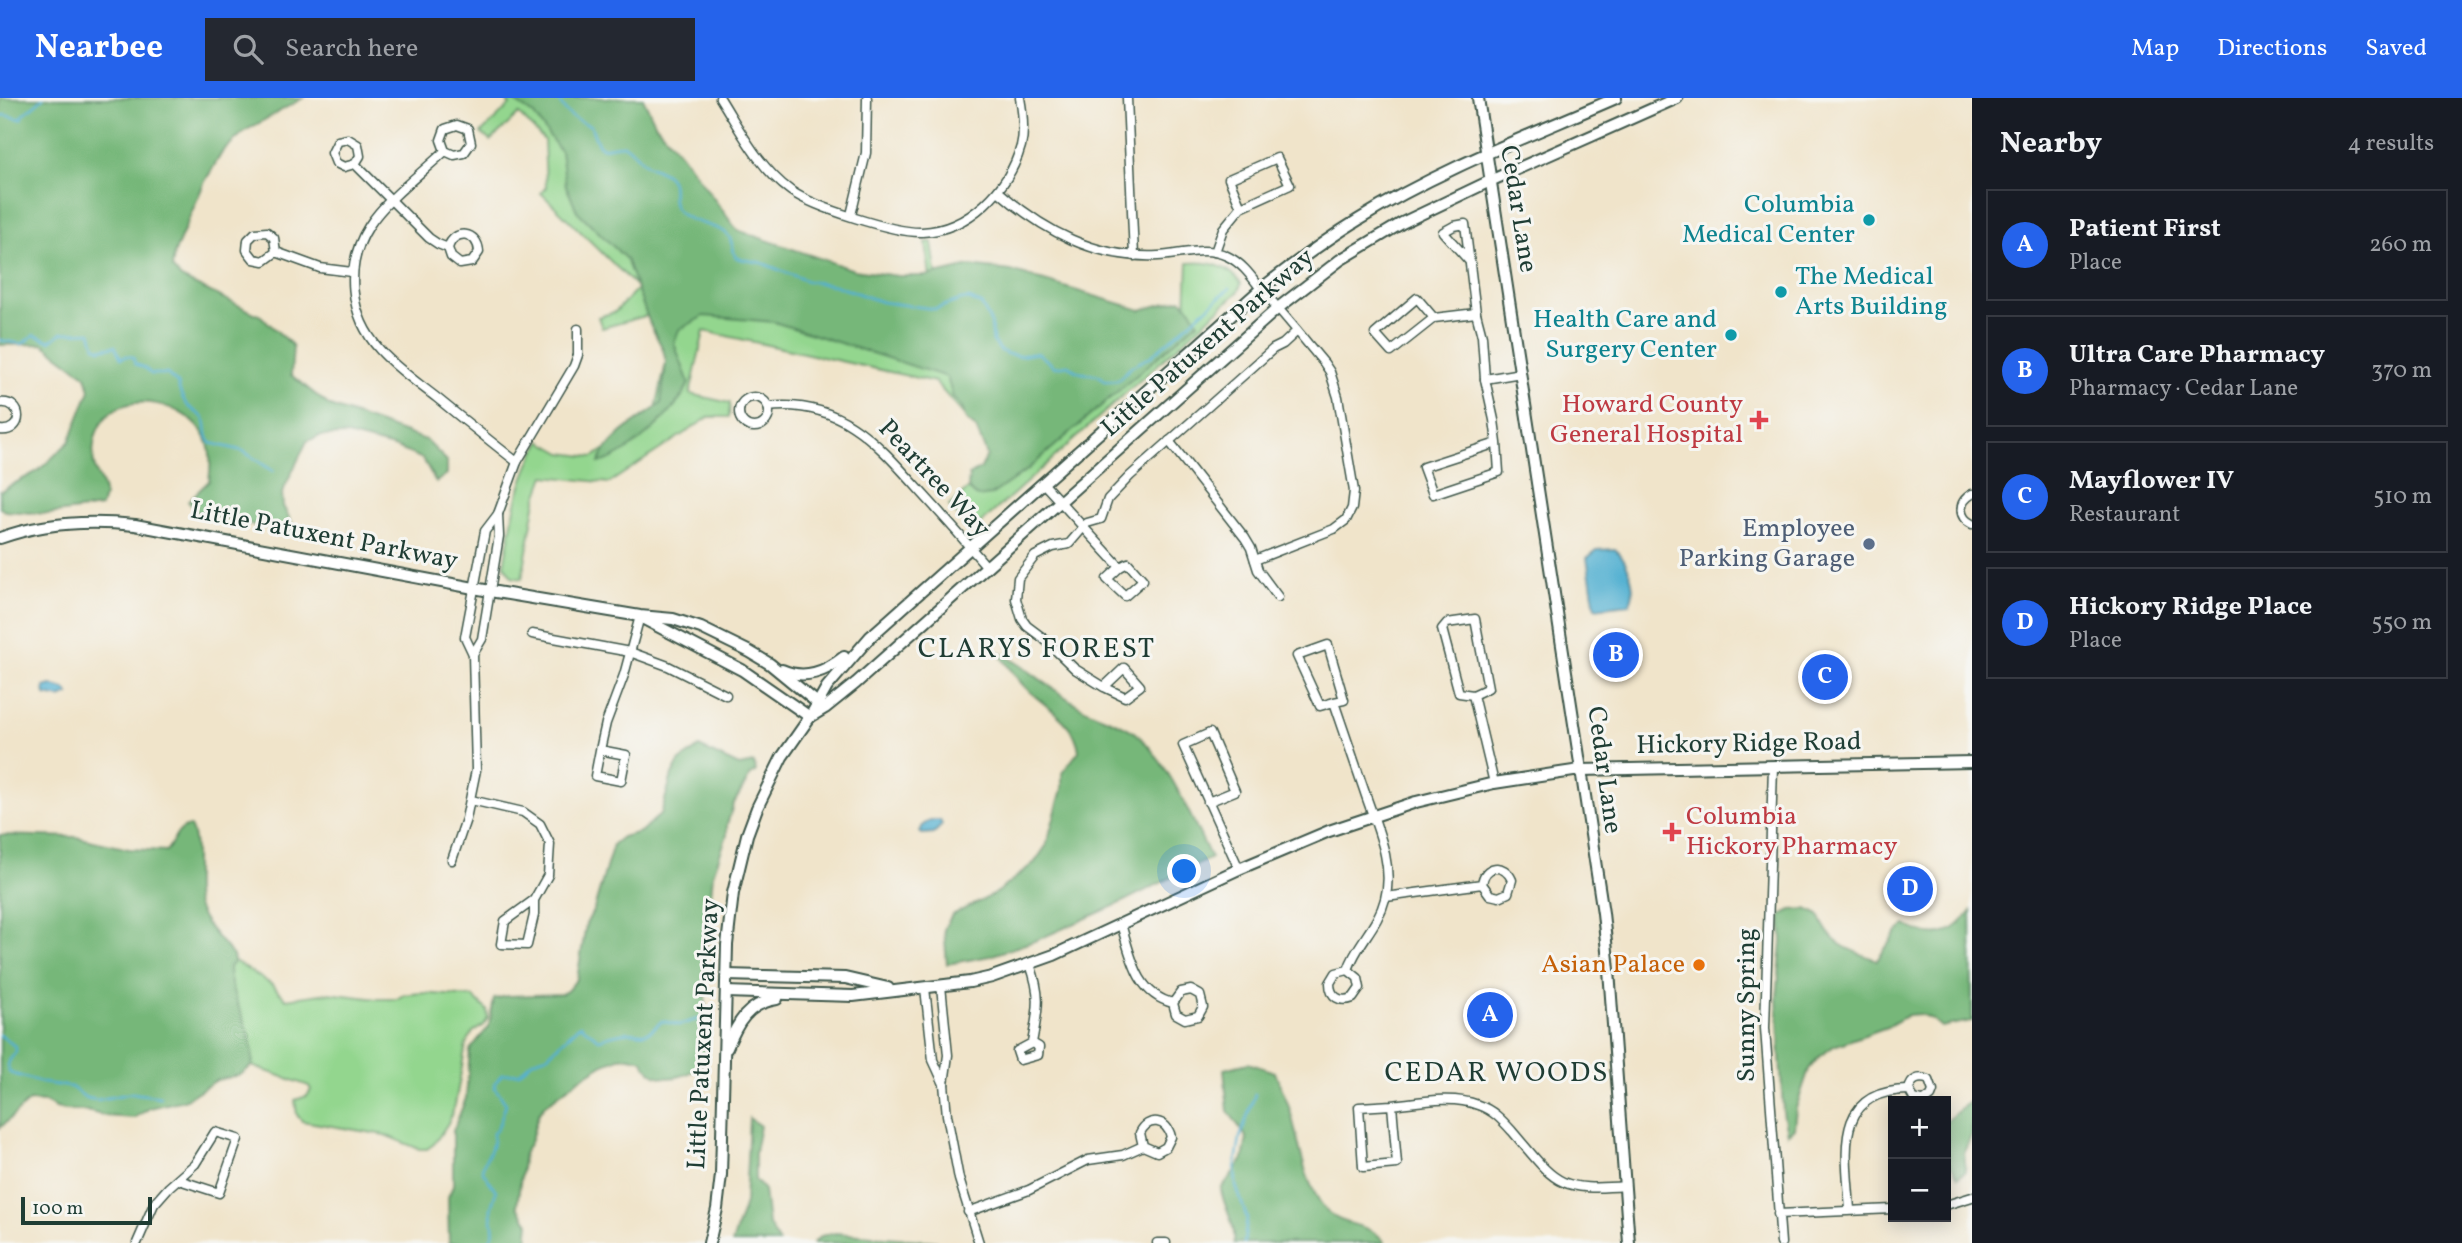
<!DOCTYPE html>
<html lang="en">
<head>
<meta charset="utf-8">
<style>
	:root { --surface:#171b24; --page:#242831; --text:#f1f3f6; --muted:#9ea1a6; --line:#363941; --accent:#2563eb }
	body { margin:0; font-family:Vollkorn,serif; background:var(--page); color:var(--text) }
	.controls { position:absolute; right:21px; bottom:21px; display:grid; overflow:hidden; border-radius:0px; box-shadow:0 4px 18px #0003 }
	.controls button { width:63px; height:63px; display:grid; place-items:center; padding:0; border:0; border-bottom:2px solid var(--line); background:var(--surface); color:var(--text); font:35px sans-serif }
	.scale { position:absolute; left:21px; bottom:18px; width:131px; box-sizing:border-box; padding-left:7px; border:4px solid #1f3d34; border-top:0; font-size:19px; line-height:24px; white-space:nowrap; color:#1f3d34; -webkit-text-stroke:5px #f6f6f2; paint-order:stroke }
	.you { position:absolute; left:1185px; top:774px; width:24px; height:24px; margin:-18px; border:5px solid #fff; border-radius:50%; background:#1a73e8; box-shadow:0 0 0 10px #1a73e833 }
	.badge { display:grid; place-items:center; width:46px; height:46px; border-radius:50%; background:var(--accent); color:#fff; font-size:23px; font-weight:700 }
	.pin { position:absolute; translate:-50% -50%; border:4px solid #fff; box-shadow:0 2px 7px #0006 }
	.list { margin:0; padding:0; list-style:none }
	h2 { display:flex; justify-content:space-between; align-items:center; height:91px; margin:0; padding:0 28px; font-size:30px }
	h2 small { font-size:23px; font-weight:400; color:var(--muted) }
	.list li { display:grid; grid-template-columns:46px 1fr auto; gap:21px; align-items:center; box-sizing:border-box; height:112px; margin:0 14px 14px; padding:0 14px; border:2px solid var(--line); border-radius:0px }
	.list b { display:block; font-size:26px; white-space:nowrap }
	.list p { margin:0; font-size:23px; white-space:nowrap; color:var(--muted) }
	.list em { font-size:23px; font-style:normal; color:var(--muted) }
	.icon { flex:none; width:38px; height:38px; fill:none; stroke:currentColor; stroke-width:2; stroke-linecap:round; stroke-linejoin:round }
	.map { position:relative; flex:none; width:1972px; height:1145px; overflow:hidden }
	header { display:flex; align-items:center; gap:42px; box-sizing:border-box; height:98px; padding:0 35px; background:var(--accent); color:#fff }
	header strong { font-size:33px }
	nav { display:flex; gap:38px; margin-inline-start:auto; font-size:24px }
	.search { width:490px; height:63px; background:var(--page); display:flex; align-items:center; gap:18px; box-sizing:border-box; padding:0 24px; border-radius:0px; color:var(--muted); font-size:26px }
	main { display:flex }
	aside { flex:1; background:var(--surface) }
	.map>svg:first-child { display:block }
</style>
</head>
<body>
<header>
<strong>Nearbee</strong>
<div class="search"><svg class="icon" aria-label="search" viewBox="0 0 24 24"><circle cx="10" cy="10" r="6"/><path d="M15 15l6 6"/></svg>Search here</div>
<nav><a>Map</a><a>Directions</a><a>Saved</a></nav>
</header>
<main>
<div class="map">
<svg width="1972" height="1145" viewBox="0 0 1972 1145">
	<rect width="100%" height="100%" fill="#f6f6f2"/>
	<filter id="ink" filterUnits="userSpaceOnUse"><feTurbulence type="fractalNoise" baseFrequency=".0143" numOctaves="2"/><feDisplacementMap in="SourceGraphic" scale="14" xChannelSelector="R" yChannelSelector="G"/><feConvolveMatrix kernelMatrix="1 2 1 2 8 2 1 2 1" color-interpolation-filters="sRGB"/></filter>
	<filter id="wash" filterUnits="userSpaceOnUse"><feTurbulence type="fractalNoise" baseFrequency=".00686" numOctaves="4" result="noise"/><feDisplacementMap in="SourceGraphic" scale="28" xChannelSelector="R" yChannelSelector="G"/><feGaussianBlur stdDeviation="1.57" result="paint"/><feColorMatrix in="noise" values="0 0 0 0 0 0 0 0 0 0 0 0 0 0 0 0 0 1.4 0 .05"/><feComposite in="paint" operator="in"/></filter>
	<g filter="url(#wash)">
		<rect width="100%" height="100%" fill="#f0e4ca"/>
		<g fill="#93d68e" stroke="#598a61" stroke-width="2">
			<path d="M504,0H634L737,148L931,189L926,144H932L938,189L1146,219L1186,212L1188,165C1209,163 1228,167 1241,185L1239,193L979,427L965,426L949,408L1002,360L935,284L704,233L690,296L730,305L729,319H709L609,385L545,378L536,402L522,481L512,479L504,467C513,421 516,385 541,343L562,355L593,359L654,320L673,232L656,215L602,230L598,219L615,214L638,190L541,95L546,89L544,42L519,16L490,43L481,35L510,7Z"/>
			<path d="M234,863L271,886L286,901L328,895L377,901H397L403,897L421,895L473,899L487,912L488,920L484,927L473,934L466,946L455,1007L448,1025L434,1046L427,1051H419L385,1037L302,1023L297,1017L295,1002L307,998L311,992L309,988L252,968C256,933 229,904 228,869Z"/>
		</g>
		<g fill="#76b779" stroke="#4a7a56" stroke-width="2">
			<path d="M0,0H303L245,33L223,53L204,85L174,156L172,170L181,180L261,218L293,248L291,277L330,308L426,342L447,363V376L436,384L423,361L397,350L347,337L320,338L307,343L282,395L283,408L297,435L221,421L196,413L188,403L209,383C211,369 212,354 206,340C188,305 123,288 101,326C93,338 91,360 96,373C98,380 103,387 104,394C105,399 102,404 101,409L48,416L5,413L0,410V393L38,373L69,344L90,292L86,278L43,246L0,247Z"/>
			<path d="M509,0H643L656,27L681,56L737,132L854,172L898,178H926L970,168L1011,173L1141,212L1181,201L1191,211L1198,224L1027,372L991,397L977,399L968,391L969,377L981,370L987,357L976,330L966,322L962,309L953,300L947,279L774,224L704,218L679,232L674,245L689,285C677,313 629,358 599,365C607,339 640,322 661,306L666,264L663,251L650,226L626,161L577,113L566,88L561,54L533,16Z"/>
			<path d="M997,553C1027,569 1049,590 1078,607C1097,619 1124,624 1140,639C1171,669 1192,722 1211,760L1114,808L1037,842L990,858L947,866L944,831L952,817L995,796L1035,764L1046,748L1062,691V675L1079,653C1076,623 1044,609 1024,588C1014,578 1006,565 997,553Z"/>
			<path d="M699,649L739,668L754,665L756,673L750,678L733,707L727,727V737L713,776L704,876L706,912L704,965C688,981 652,989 643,962L630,959L619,960L604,966L578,982L544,1008L538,1017L531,1042L524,1055L517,1108L529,1125L527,1145H449L448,1099L453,1088V1033L466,1000L470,952L489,928L494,901L507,898L561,896L567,893L577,881L586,826L594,811L613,746L622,739L640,734L661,716L672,677L679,664Z"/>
			<path d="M189,728C200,740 192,786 196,804C201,825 221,842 233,858L234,863L229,869C229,904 257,933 252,968L240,977L217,982L184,1002L150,1010L134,1020L105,1018L87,1013L65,1012L56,1010L45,1004L29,1003L0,1030V737L76,739L129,751L166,753C174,744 176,731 189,728Z"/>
			<path d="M1807,811L1819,817C1831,848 1847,851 1877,862C1887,850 1893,835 1906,827C1935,844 1952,838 1971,813L1972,923L1941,929L1932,921L1920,916L1908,917L1887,929L1834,948L1818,960L1809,971L1796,1010L1794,1030L1787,1036L1783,1014L1777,900L1782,844L1781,817L1791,812Z"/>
			<path d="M1248,965L1275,974C1279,986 1286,998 1289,1009C1300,1044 1302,1082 1325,1111C1340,1130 1371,1123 1385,1145H1234C1236,1124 1224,1111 1221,1091L1243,1061L1247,1040L1228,1013L1224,971Z"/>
			<polygon points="1972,999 1972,1036 1964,1054 1966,1073 1958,1079 1949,1064 1946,1023 1969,1004"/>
			<polygon points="749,1020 760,1028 755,1054 755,1082 764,1092 768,1125 779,1145 732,1145 745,1105"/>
			<polygon points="835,1135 935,1143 932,1145 813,1145 821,1138"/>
		</g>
		<g fill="#53b0d1" stroke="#397682" stroke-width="2">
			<path d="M1615,451C1627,460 1639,493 1629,506L1595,510L1587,460L1597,452Z"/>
			<polygon points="51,587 65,591 69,596 60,600 45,597 44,589"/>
			<polygon points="931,722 940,722 942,727 934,735 922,736 920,734 923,727"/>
		</g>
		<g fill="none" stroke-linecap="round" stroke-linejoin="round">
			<g stroke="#53b0d1" stroke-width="2.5">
				<path d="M559,0C563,17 577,22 591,28C602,61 601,46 625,47C633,52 638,60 646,66C655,72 668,73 672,85C674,94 670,103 676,111C688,126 712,125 726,135C733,140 732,153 736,160L762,165L807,183L834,187L882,204L935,211L961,202L969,201L981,206L991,225L993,243L1000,252L1007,256L1019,258L1038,255L1055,269L1068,267C1085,283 1093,269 1105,283L1118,282L1132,268L1150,259L1230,190"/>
				<polyline points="0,19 4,17 21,21 24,16 43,0"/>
				<polyline points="0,29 0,38"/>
				<path d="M0,242L22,246L34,237L50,243L62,235L91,234L95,248L100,251L115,248L121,260L127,258L133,259L135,266L145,270L151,276H167L178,286C179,294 185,307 192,311C196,315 203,317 205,323C208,331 204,337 211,345L243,353L273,373"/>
				<path d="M0,937L16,949V954C10,962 5,965 10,975L43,985L71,989L86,1000L97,1002L132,995L160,999"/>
				<path d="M486,1145C500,1135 490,1125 491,1111C492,1105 495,1099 496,1093L482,1072C485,1054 494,1057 493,1035L498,1029L506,1006L495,990V985L502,976L519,975L534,962L547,958L580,927L599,941C607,939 614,936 622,935C647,931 639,944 662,923L679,927L705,919"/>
				<polyline points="1244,1145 1247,1120 1236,1088 1235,1070 1240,1040 1255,996"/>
			</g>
		</g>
	</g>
	<g filter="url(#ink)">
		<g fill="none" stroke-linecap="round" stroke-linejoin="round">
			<g stroke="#3e564a" stroke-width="11">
				<g id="street">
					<path d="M720,0C740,32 759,70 791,93C814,109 894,135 922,134C969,132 1009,91 1021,48C1025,32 1023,16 1020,0"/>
					<polyline points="1127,0 1134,158"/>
					<path d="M445,53L441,42L445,31L457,27L468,31L471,45L464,55L454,57L445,53C423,74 385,102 369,128C344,167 349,218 380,252C396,270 418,285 437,300C464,322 490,343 517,364"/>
					<path d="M355,66L344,69L336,65L332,55L338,43L348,41L358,47L360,58L355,66L429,140L438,146L448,150C454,130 478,133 479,154L472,164L460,166L451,159L448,150"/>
					<path d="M998,93C1044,133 1095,161 1158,158C1181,157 1205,147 1227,158C1242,165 1251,178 1261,191C1283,215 1303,240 1324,265L1330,274L1338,299L1354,393L1352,410L1346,422L1334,431L1255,462"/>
					<polyline points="851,117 866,55 867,0"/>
					<polyline points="276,154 264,163 254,161 247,152 248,142 255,135 267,134 274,140 276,154 320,170 352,174"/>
					<polyline points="1215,154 1223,131 1241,109 1229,81 1277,60 1290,87 1241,109"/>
					<polyline points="1471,165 1443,134 1454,128 1465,126 1476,215 1482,238 1485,281 1494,322 1497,345 1423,369 1433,396 1499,374 1497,345"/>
					<polyline points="1434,220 1417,200 1375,236 1391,254 1434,220 1476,215"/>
					<polyline points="1485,281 1521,275"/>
					<circle cx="754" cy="314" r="15"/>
					<path d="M0,305C24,302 24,335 0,332"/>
					<path d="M768,309C842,301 878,346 923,396C945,420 966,444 987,469"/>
					<polyline points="1169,343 1245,440 1251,450 1258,472 1278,499"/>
					<polyline points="1043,385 1120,469 1107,481 1125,498 1143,482 1128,465 1120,469"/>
					<path d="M1972,396C1958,404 1958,419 1972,426"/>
					<polyline points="532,536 630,554 668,568 726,597"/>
					<polyline points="473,556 482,541 499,438 498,416"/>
					<polyline points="1104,589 1125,599 1140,588 1124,570 1104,589 1075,571 1043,540 1027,528 1022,521 1016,501 1018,480 1035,458 1053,449 1069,446 1087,425 1101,421 1108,401 1130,378 1273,251 1283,246 1297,233"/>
					<polyline points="1473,597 1459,595 1442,531 1447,525 1475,521 1488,590 1473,597 1494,685"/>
					<path d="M1334,604L1320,608L1297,558L1328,547L1344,602L1334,604C1344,633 1354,662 1364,692C1375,726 1395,765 1385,801C1378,829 1356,846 1348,872L1358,880L1360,890L1353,900C1340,905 1330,899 1330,885L1336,875L1348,872"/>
					<polyline points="600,652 595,678 621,683 626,657 600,652 606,625 624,577 640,518"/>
					<polyline points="1773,668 1765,930 1781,1145"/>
					<polyline points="471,702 523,714 540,726 550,746 548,777 534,802 534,817 527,847 501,846 505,823 534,802"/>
					<polyline points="1208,704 1235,693 1210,635 1183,647 1239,771"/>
					<polyline points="452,762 466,721 476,672 473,556 465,539 485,433 498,416 517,364 574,268 578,257 578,231"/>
					<path d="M1386,799L1482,786L1490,797L1499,799L1508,795L1512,782C1504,764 1484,767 1482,786"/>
					<path d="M1121,826C1131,858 1136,896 1173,905L1181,894L1191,892L1200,897L1203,909L1198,918L1185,921L1176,916L1173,905"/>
					<path d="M1030,866C1042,900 1038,911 1032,945L1017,953L1020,962L1038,957L1039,949L1032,945"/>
					<polyline points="941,888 948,957 944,986 947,1017 959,1081 979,1145"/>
					<polyline points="925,890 933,962 944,986"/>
					<path d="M1909,992C1911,981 1919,978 1929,982L1933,993L1931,998L1924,1003"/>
					<polyline points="1909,992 1914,1001 1922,1003"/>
					<path d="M1392,1007L1359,1009L1363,1069L1397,1066L1392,1007C1420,1004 1452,997 1478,1007C1493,1012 1502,1022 1512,1033C1555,1083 1555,1094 1625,1088"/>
					<polyline points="1946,1107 1972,1099"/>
					<path d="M1850,1112C1847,1058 1831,992 1909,992"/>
					<path d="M968,1114L1029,1092L1088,1062L1123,1057L1143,1048L1140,1035C1148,1018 1167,1021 1171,1039L1166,1049L1157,1054L1143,1048"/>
					<polyline points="1778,1116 1893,1111"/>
					<polyline points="137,1145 154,1106 169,1089 195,1066 215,1034 238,1041 219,1095 179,1082"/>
					<polyline points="1157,1145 1166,1145"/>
				</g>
			</g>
			<g stroke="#3e564a" stroke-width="14">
				<g id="secondary">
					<polyline points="1478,0 1603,815 1609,872 1629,1145"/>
					<path d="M0,440C44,424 89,422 135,427L490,493L640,518L673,521L701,530L750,554L770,566L820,607"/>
					<polyline points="644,521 742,572 810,619"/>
					<path d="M782,572C805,582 825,574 844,559"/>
					<polyline points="810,619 825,610 856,585 1278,210 1340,162 1402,125 1490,83 1677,0"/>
					<polyline points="727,877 845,880 888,890"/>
					<polyline points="726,894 853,898 970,884 992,879 1054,857 1239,771 1329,733 1416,704 1494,685 1580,672 1972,664"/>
					<path d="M727,950C737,925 748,905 777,901"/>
					<path d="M709,1145L717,1111L721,1077L727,847L733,795L747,737L757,710L782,659L810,619L827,589L870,539L1261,191C1293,166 1324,143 1358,122C1438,72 1529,38 1616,0"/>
				</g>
			</g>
			<use href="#street" stroke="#fff" stroke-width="8"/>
			<use href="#secondary" stroke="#fff" stroke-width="10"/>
		</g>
	</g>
	<g fill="#0f9aa8" stroke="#f6f6f2" stroke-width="2.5">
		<circle cx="1869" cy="122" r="7"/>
		<circle cx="1781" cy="194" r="7"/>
		<circle cx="1731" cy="237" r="7"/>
	</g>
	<g fill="#e0444e" stroke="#f6f6f2" stroke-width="2.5">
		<path d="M1755.5 311.5h7v7h7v7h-7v7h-7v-7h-7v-7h7z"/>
		<path d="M1668.5 723.5h7v7h7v7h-7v7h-7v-7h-7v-7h7z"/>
	</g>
	<circle fill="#5c6f8a" stroke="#f6f6f2" stroke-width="2.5" cx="1869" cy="446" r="7"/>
	<circle fill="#e8710a" stroke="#f6f6f2" stroke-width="2.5" cx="1699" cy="867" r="7"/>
	<g text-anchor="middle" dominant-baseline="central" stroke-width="6" stroke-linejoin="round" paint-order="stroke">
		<g font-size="26" fill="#0d838f" stroke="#f6f6f2" text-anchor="end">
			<text x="1855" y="107">Columbia<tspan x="1855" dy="30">Medical Center</tspan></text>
			<text x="1795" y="179" text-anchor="start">The Medical<tspan x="1795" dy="30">Arts Building</tspan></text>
			<text x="1717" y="222">Health Care and<tspan x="1717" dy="30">Surgery Center</tspan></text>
		</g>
		<g font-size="26" fill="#1f3d34" stroke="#f6f6f2">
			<text transform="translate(1518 111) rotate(81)">Cedar Lane</text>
			<text transform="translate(1208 245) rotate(-41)">Little Patuxent Parkway</text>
			<text transform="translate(934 381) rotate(47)">Peartree Way</text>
			<text transform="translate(324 438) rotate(11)">Little Patuxent Parkway</text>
			<text transform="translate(1749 646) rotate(-1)">Hickory Ridge Road</text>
			<text transform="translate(1604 672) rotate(82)">Cedar Lane</text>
			<text transform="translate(1747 907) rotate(-90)">Sunny Spring</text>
			<text transform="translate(704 936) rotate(-87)">Little Patuxent Parkway</text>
		</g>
		<g font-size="26" fill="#be3a42" stroke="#f6f6f2" text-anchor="end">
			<text x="1743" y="307">Howard County<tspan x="1743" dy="30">General Hospital</tspan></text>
			<text x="1686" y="719" text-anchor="start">Columbia<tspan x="1686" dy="30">Hickory Pharmacy</tspan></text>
		</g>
		<g font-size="26" fill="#4e5e75" stroke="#f6f6f2" text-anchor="end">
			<text x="1855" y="431">Employee<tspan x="1855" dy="30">Parking Garage</tspan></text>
		</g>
		<g font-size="26" fill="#c56008" stroke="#f6f6f2" text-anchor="end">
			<text x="1685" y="867">Asian Palace</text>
		</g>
		<g font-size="28" letter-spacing="2" fill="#1f3d34" stroke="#f6f6f2">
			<text x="1037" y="551">CLARYS FOREST</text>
			<text x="1497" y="975">CEDAR WOODS</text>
		</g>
	</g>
</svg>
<div class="controls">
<button>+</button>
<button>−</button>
</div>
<div class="scale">100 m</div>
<div class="you"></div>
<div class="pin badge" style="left:1490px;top:917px">A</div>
<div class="pin badge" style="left:1616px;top:557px">B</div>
<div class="pin badge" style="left:1825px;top:579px">C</div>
<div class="pin badge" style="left:1910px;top:791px">D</div>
</div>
<aside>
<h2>Nearby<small>4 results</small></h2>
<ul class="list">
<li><span class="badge">A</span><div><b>Patient First</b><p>Place</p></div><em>260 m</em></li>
<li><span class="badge">B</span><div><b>Ultra Care Pharmacy</b><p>Pharmacy · Cedar Lane</p></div><em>370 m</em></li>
<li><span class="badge">C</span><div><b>Mayflower IV</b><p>Restaurant</p></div><em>510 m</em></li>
<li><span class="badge">D</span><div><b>Hickory Ridge Place</b><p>Place</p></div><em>550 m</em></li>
</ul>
</aside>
</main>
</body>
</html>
